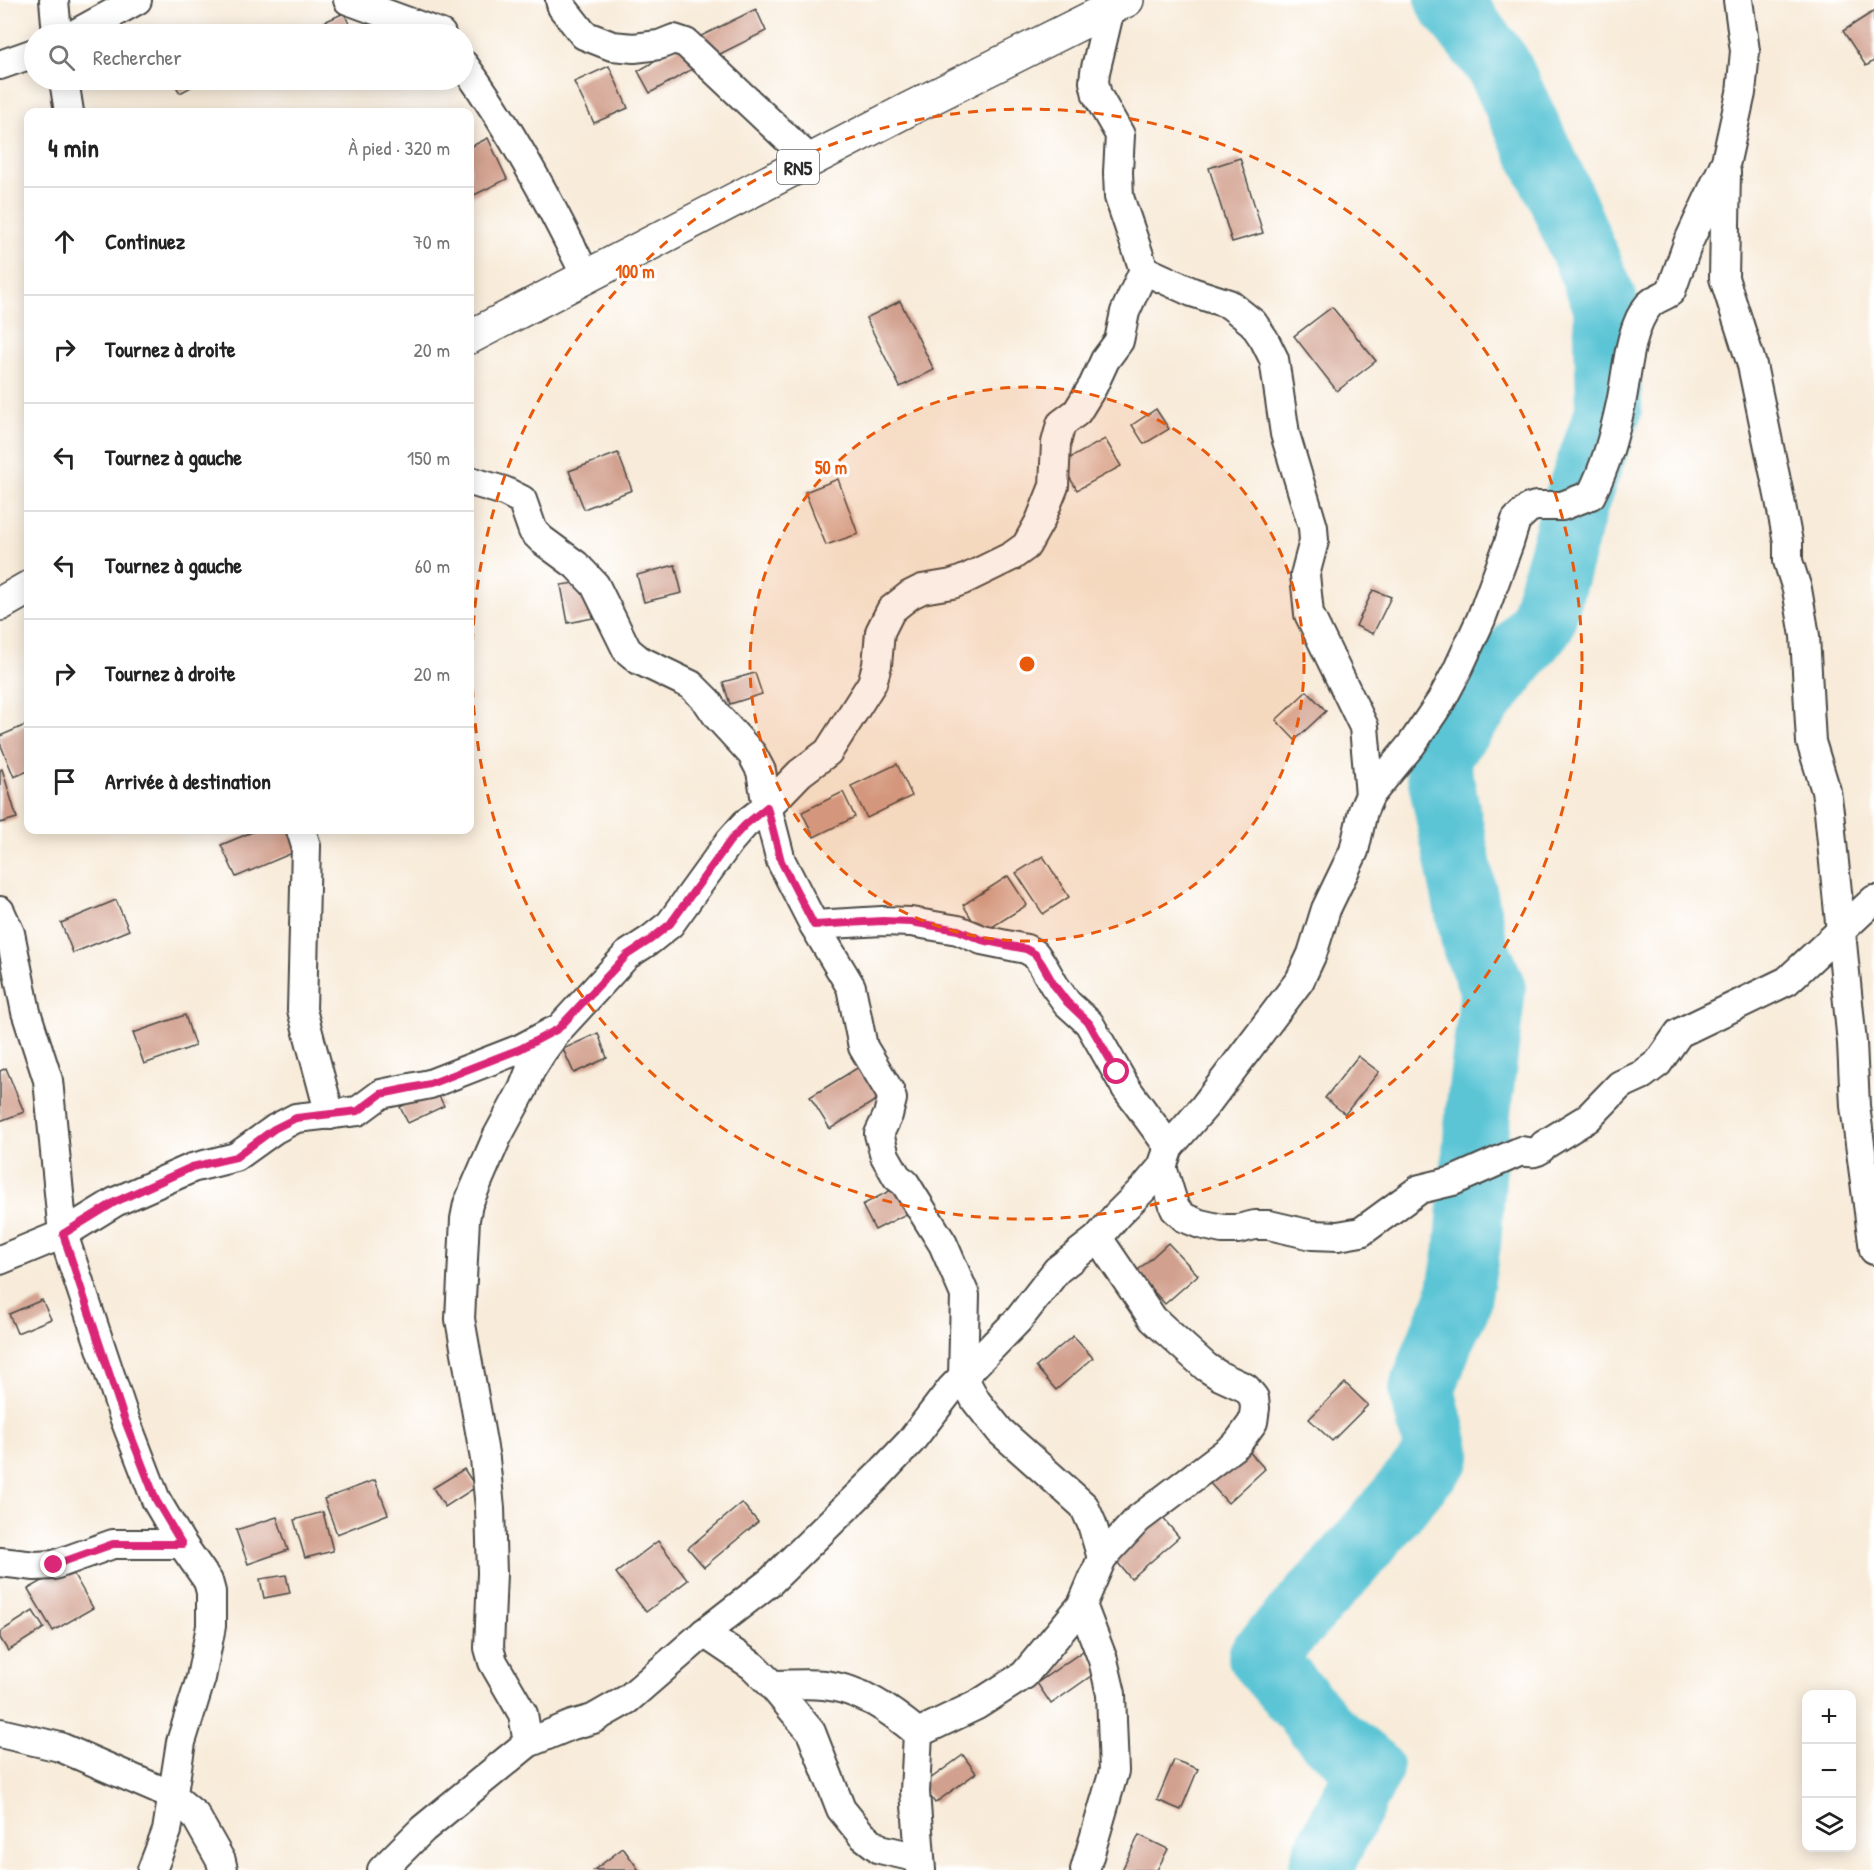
<!DOCTYPE html>
<html lang="fr">
<head>
<meta charset="utf-8">
<style>
	:root { --surface:#fff; --page:#f6f6f6; --text:#222; --muted:#767676; --line:#e0e0e0 }
	body { margin:0; font-family:"Patrick Hand",sans-serif; background:var(--page); color:var(--text) }
	.controls { position:absolute; right:18px; bottom:18px; display:grid; overflow:hidden; border-radius:12px; box-shadow:0 3px 15px #0003 }
	.controls button { width:54px; height:54px; display:grid; place-items:center; padding:0; border:0; border-bottom:2px solid var(--line); background:var(--surface); color:var(--text); font:30px sans-serif }
	.stop { position:absolute; width:18px; height:18px; margin:-14px; border:4px solid #db2777; border-radius:50%; background:#fff }
	.stop.end { background:#db2777; border-color:#fff; box-shadow:0 2px 6px #0008 }
	.list { margin:0; padding:0; list-style:none }
	h2 { display:flex; justify-content:space-between; align-items:center; height:78px; margin:0; padding:0 24px; font-size:26px }
	h2 small { font-size:20px; font-weight:400; color:var(--muted) }
	.list li { display:grid; grid-template-columns:39px 1fr auto; gap:18px; align-items:center; box-sizing:border-box; height:108px; padding:0 24px; border-top:2px solid var(--line) }
	.list b { display:block; font-size:22px; white-space:nowrap }
	.list em { font-size:20px; font-style:normal; color:var(--muted) }
	.icon { flex:none; width:33px; height:33px; fill:none; stroke:currentColor; stroke-width:2; stroke-linecap:round; stroke-linejoin:round }
	.map { position:relative; flex:none; width:1874px; height:1870px; overflow:hidden }
	.search { position:absolute; background:var(--surface); box-shadow:0 3px 15px #0003; left:24px; top:24px; width:450px; height:66px; display:flex; align-items:center; gap:15px; box-sizing:border-box; padding:0 21px; border-radius:33px; color:var(--muted); font-size:22px }
	.panel { position:absolute; background:var(--surface); box-shadow:0 3px 15px #0003; left:24px; top:108px; width:450px; height:726px; border-radius:12px }
	.map>svg:first-child { display:block }
</style>
</head>
<body>
<div class="map">
<svg width="1874" height="1870" viewBox="0 0 1874 1870">
	<rect width="100%" height="100%" fill="#fff"/>
	<filter id="ink" filterUnits="userSpaceOnUse"><feTurbulence type="fractalNoise" baseFrequency=".0167" numOctaves="2"/><feDisplacementMap in="SourceGraphic" scale="12" xChannelSelector="R" yChannelSelector="G"/><feConvolveMatrix kernelMatrix="1 2 1 2 8 2 1 2 1" color-interpolation-filters="sRGB"/></filter>
	<filter id="wash" filterUnits="userSpaceOnUse"><feTurbulence type="fractalNoise" baseFrequency=".008" numOctaves="4" result="noise"/><feDisplacementMap in="SourceGraphic" scale="24" xChannelSelector="R" yChannelSelector="G"/><feGaussianBlur stdDeviation="1.35" result="paint"/><feColorMatrix in="noise" values="0 0 0 0 0 0 0 0 0 0 0 0 0 0 0 0 0 1.4 0 .05"/><feComposite in="paint" operator="in"/></filter>
	<g filter="url(#wash)">
		<rect width="100%" height="100%" fill="#f8ebd9"/>
		<g fill="none" stroke-linecap="round" stroke-linejoin="round">
			<polyline stroke="#5bc5d5" stroke-width="66" points="1321,1870 1326,1854 1370,1768 1325,1731 1261,1657 1348,1562 1438,1455 1422,1390 1442,1336 1457,1306 1468,1244 1478,1113 1493,989 1475,946 1436,756 1542,623 1576,502 1609,409 1606,305 1558,191 1498,65 1448,0"/>
		</g>
		<g id="blocks">
			<g fill="#d2a08e">
				<polygon points="756,9 766,31 710,59 699,37"/>
				<polygon points="1874,11 1874,61 1866,66 1843,31"/>
				<polygon points="344,13 354,34 298,34"/>
				<polygon points="683,45 696,67 650,93 638,71"/>
				<polygon points="609,66 628,108 594,123 574,82"/>
				<polygon points="172,80 204,80 180,93"/>
				<polygon points="488,138 507,179 470,197 470,147"/>
				<polygon points="1240,158 1263,233 1232,242 1209,168"/>
				<polygon points="900,301 934,370 900,387 866,318"/>
				<polygon points="1332,307 1376,361 1337,391 1294,336"/>
				<polygon points="1156,409 1169,429 1144,444 1132,425"/>
				<polygon points="1105,439 1121,466 1077,490 1061,463"/>
				<polygon points="618,453 632,490 584,509 569,471"/>
				<polygon points="838,479 858,534 826,545 805,492"/>
				<polygon points="675,565 682,593 644,602 637,575"/>
				<polygon points="587,581 593,618 568,623 561,585"/>
				<polygon points="1373,590 1391,597 1373,634 1356,626"/>
				<polygon points="755,673 762,694 730,704 723,682"/>
				<polygon points="1307,691 1326,711 1295,740 1276,720"/>
				<polygon points="28,724 28,771 14,777 0,743 0,736"/>
				<polygon points="897,764 912,796 867,818 851,786"/>
				<polygon points="2,769 17,818 0,823 0,770"/>
				<polygon points="843,792 855,817 814,837 802,812"/>
				<polygon points="257,830 296,830 304,848 236,877 221,845"/>
				<polygon points="1043,856 1069,897 1043,914 1016,873"/>
				<polygon points="1008,876 1027,905 981,934 963,905"/>
				<polygon points="116,900 129,930 73,953 61,923"/>
				<polygon points="185,1015 195,1046 144,1064 133,1033"/>
				<polygon points="598,1033 607,1058 574,1073 563,1049"/>
				<polygon points="1358,1056 1379,1072 1345,1114 1325,1098"/>
				<polygon points="867,1062 887,1093 830,1129 810,1097"/>
				<polygon points="6,1068 24,1112 0,1121 0,1071"/>
				<polygon points="436,1090 444,1106 408,1123 400,1107"/>
				<polygon points="903,1184 916,1209 875,1230 862,1205"/>
				<polygon points="1168,1243 1198,1275 1165,1304 1136,1272"/>
				<polygon points="42,1300 51,1319 17,1333 9,1314"/>
				<polygon points="1073,1336 1093,1358 1056,1390 1036,1367"/>
				<polygon points="1345,1383 1368,1405 1332,1441 1309,1419"/>
				<polygon points="1244,1446 1265,1469 1228,1503 1207,1480"/>
				<polygon points="464,1469 476,1487 445,1507 433,1488"/>
				<polygon points="375,1480 388,1514 337,1534 324,1499"/>
				<polygon points="742,1503 758,1522 704,1567 688,1548"/>
				<polygon points="323,1512 333,1551 305,1558 294,1520"/>
				<polygon points="277,1517 288,1550 248,1564 236,1530"/>
				<polygon points="1162,1517 1179,1537 1131,1579 1114,1558"/>
				<polygon points="658,1541 688,1580 646,1612 616,1573"/>
				<polygon points="69,1566 93,1608 53,1631 28,1589"/>
				<polygon points="286,1575 290,1593 264,1598 260,1579"/>
				<polygon points="33,1611 44,1628 8,1651 0,1638 0,1632"/>
				<polygon points="1083,1651 1098,1671 1051,1704 1037,1683"/>
				<polygon points="963,1755 976,1773 935,1803 922,1785"/>
				<polygon points="1174,1760 1198,1769 1181,1810 1157,1800"/>
				<polygon points="1139,1835 1168,1849 1157,1870 1122,1870"/>
				<polygon points="623,1848 639,1870 594,1870"/>
			</g>
		</g>
	</g>
	<g filter="url(#ink)">
		<use href="#blocks" fill-opacity="0" stroke="#4a4845" stroke-width="1.5"/>
		<g fill="none" stroke-linecap="round" stroke-linejoin="round">
			<g stroke="#4a4845" stroke-width="32">
				<g id="minor">
					<polyline points="54,0 57,34"/>
					<polyline points="348,0 441,34"/>
					<polyline points="560,0 562,7 584,35 612,46 634,48 659,45 674,39 686,43 810,160"/>
					<polyline points="1110,9 1095,72 1094,82 1097,95 1120,135 1118,172 1119,197 1144,270 1192,292 1229,304 1253,323 1264,339 1274,359 1285,434 1313,527 1314,541 1305,575 1309,614 1364,727 1370,795"/>
					<polyline points="75,34 137,0"/>
					<polyline points="0,65 34,53"/>
					<path d="M464,65C512,131 550,203 586,276"/>
					<polyline points="64,80 69,112"/>
					<polyline points="1726,172 1724,278 1752,365 1780,500 1788,542 1788,561 1797,589 1805,636 1811,742 1826,791 1829,812 1852,1043 1855,1106 1874,1250"/>
					<polyline points="470,481 504,491 522,500 533,531 542,540 576,565 595,585 627,650 639,660 691,685 707,701 718,717 752,754 761,771 767,807 781,861 814,925 851,987 863,1047 890,1092 892,1099 888,1115 879,1134 885,1156 897,1177 905,1183 913,1196 943,1244 965,1295 963,1377 976,1401 1000,1431 1084,1506 1092,1524 1102,1558 1082,1605 1103,1660 1111,1694 1114,1771 1085,1870"/>
					<polyline points="301,830 306,846 302,1010 330,1115"/>
					<polyline points="0,911 10,933 26,1012 48,1080 63,1234 124,1417 156,1500 182,1544 208,1581 211,1592 211,1626 201,1678 181,1742 167,1831 152,1870"/>
					<polyline points="814,925 882,921 911,922 958,930 982,940 1026,949 1035,954 1042,964 1054,985 1067,1003 1089,1023 1126,1088 1169,1147"/>
					<path d="M1162,1167L1175,1209L1185,1218L1200,1224L1222,1229H1238L1255,1225H1269L1312,1235L1338,1236L1361,1232L1420,1189L1453,1181L1521,1151C1531,1153 1538,1154 1544,1145L1588,1118L1620,1085L1642,1075L1658,1063L1679,1033L1787,981L1874,900"/>
					<polyline points="1098,1238 1153,1319 1206,1367 1220,1376 1246,1388 1254,1398 1255,1408 1253,1422 1237,1444 1138,1519 1102,1558"/>
					<polyline points="0,1260 63,1234 115,1202 192,1168 236,1157 275,1129 296,1118 358,1111 381,1094 430,1084 520,1049 554,1031"/>
					<polyline points="0,1562 35,1566 54,1565 113,1544 182,1544"/>
					<polyline points="704,1633 753,1666 772,1685 811,1732 841,1809 862,1835 880,1849 919,1858"/>
					<path d="M772,1685C789,1685 807,1683 824,1685C861,1689 890,1710 918,1733L977,1705L1024,1675L1082,1605"/>
					<polyline points="0,1733 60,1747 171,1795 195,1815 221,1861 223,1870"/>
					<polyline points="918,1733 915,1792 921,1870"/>
					<polyline points="528,1743 523,1714 493,1662 489,1648 492,1573 490,1508 485,1459 460,1319 465,1219 468,1204 497,1137 523,1089 530,1071 542,1052 558,1030 627,955 650,940 670,924 730,841 745,824 767,807 800,773 828,752 872,683 877,665 880,632 891,610 910,595 922,589 952,584 963,580 1012,556 1026,546 1040,521 1054,486 1056,443 1061,424 1077,412 1093,386 1105,360 1119,341 1125,312 1144,270"/>
					<path d="M382,1870L423,1829L528,1743L572,1725L593,1719L628,1699L704,1633L771,1581L878,1476L911,1441L951,1389L1019,1319L1057,1270L1098,1238L1117,1215L1146,1186L1162,1167L1169,1147L1204,1107L1300,980L1312,954L1326,909L1354,851L1363,811L1370,795L1412,744L1441,701L1457,671L1481,619L1509,543L1516,520L1529,508L1536,506H1562L1591,495C1606,466 1614,435 1621,403C1627,376 1629,328 1648,306C1653,299 1664,297 1671,291L1688,243L1726,161L1741,93L1745,51L1738,0"/>
				</g>
			</g>
			<g stroke="#4a4845" stroke-width="36">
				<g id="trunk">
					<polyline points="470,337 909,109 1127,0"/>
					<polyline points="0,604 28,588"/>
				</g>
			</g>
			<use href="#minor" stroke="#fff" stroke-width="28"/>
			<use href="#trunk" stroke="#fff" stroke-width="33"/>
		</g>
	</g>
	<g fill="none" stroke-linecap="round" stroke-linejoin="round" filter="url(#ink)">
		<polyline stroke="#db2777" stroke-width="8" points="54,1565 113,1544 182,1544 156,1500 124,1418 63,1234 115,1202 192,1167 236,1157 274,1129 296,1118 358,1111 381,1094 430,1084 520,1049 558,1029 627,955 650,940 670,924 730,841 745,825 767,807 781,861 814,925 882,921 911,922 958,930 982,940 1026,949 1035,954 1042,964 1054,985 1067,1002 1089,1023 1117,1072"/>
	</g>
	<circle cx="1027" cy="664" r="277" fill="#e8590c" fill-opacity=".12"/>
	<g fill="none" stroke="#e8590c" stroke-width="3" stroke-dasharray="10 8">
		<circle cx="1027" cy="664" r="277"/>
		<circle cx="1027" cy="664" r="555"/>
	</g>
	<g text-anchor="middle" dominant-baseline="central" stroke-width="6" stroke-linejoin="round" paint-order="stroke">
		<rect fill="#fff" stroke="#6b6b6b" stroke-width="1.5" x="777" y="150" width="42" height="34" rx="4.5"/>
		<g font-size="20" font-weight="bold" fill="#2b2b2b">
			<text x="798" y="167">RN5</text>
		</g>
	</g>
	<circle cx="1027" cy="664" r="9" fill="#e8590c" stroke="#fff" stroke-width="3"/>
	<g font-size="18" text-anchor="middle" font-weight="bold" fill="#e8590c" stroke="#fff" stroke-width="6" stroke-linejoin="round" paint-order="stroke">
		<text x="635" y="278">100 m</text>
		<text x="831" y="474">50 m</text>
	</g>
</svg>
<div class="controls">
<button>+</button>
<button>−</button>
<button><svg class="icon" aria-label="layers" viewBox="0 0 24 24"><path d="M12 4l9 5-9 5-9-5zM3 14l9 5 9-5"/></svg></button>
</div>
<div class="stop" style="left:1117px;top:1072px"></div>
<div class="stop end" style="left:54px;top:1565px"></div>
<div class="search"><svg class="icon" aria-label="search" viewBox="0 0 24 24"><circle cx="10" cy="10" r="6"/><path d="M15 15l6 6"/></svg>Rechercher</div>
<section class="panel">
<h2>4 min<small>À pied · 320 m</small></h2>
<ul class="list">
<li><svg class="icon" aria-label="ahead" viewBox="0 0 24 24"><path d="M12 20V5M6 11l6-6 6 6"/></svg><div><b>Continuez</b></div><em>70 m</em></li>
<li><svg class="icon" aria-label="right" viewBox="0 0 24 24"><path d="M7 20v-9h11M14 6l5 5-5 5"/></svg><div><b>Tournez à droite</b></div><em>20 m</em></li>
<li><svg class="icon" aria-label="left" viewBox="0 0 24 24"><path d="M17 20v-9H6M10 6l-5 5 5 5"/></svg><div><b>Tournez à gauche</b></div><em>150 m</em></li>
<li><svg class="icon" aria-label="left" viewBox="0 0 24 24"><path d="M17 20v-9H6M10 6l-5 5 5 5"/></svg><div><b>Tournez à gauche</b></div><em>60 m</em></li>
<li><svg class="icon" aria-label="right" viewBox="0 0 24 24"><path d="M7 20v-9h11M14 6l5 5-5 5"/></svg><div><b>Tournez à droite</b></div><em>20 m</em></li>
<li><svg class="icon" aria-label="arrive" viewBox="0 0 24 24"><path d="M6 21V4h12l-3 4 3 4H6"/></svg><div><b>Arrivée à destination</b></div></li>
</ul>
</section>
</div>
</body>
</html>
